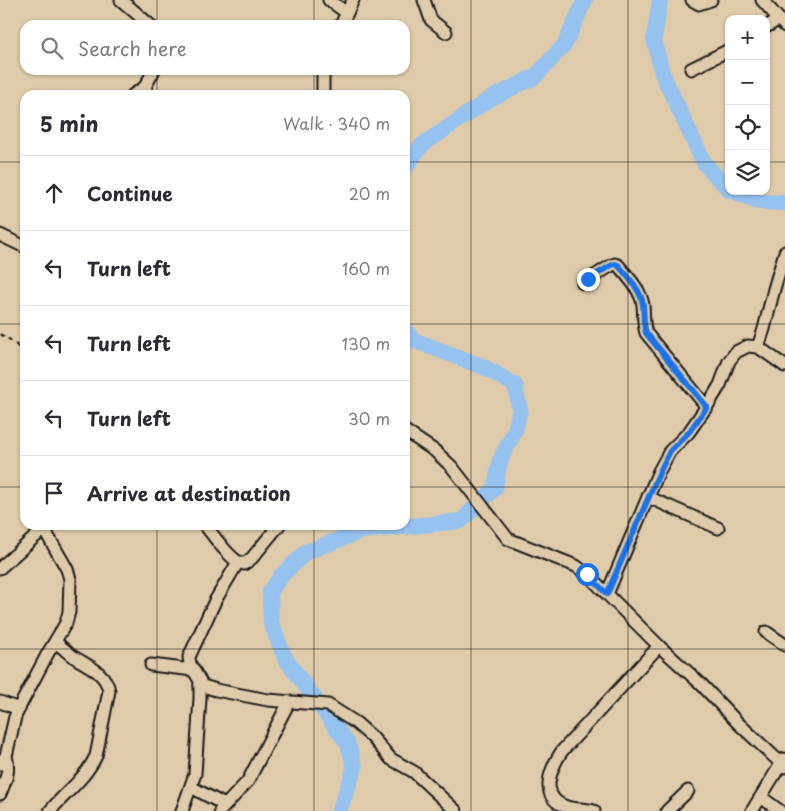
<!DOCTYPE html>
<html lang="en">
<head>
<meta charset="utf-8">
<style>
	:root { --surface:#fff; --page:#f7f7f7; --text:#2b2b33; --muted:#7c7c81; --line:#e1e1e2 }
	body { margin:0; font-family:"Playpen Sans",sans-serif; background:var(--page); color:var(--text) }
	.controls { position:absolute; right:15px; top:15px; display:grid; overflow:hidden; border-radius:10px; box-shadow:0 1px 4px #0004 }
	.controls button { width:45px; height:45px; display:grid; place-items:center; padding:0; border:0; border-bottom:1px solid var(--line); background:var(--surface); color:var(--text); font:25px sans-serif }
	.stop { position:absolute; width:15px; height:15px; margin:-11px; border:4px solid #1a73e8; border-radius:50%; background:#fff }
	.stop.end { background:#1a73e8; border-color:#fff; box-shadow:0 1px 5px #0008 }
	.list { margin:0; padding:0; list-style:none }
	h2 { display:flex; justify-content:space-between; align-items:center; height:65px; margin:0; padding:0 20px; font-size:21px }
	h2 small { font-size:16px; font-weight:400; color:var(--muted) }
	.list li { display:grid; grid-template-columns:32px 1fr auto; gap:15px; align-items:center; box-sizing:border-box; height:75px; padding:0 20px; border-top:1px solid var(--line) }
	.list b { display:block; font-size:19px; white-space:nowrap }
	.list em { font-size:16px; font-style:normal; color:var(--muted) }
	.icon { flex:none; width:28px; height:28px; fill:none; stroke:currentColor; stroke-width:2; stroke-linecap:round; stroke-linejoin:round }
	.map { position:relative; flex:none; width:785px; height:811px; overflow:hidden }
	.search { position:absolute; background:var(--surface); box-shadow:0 1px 4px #0004; left:20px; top:20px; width:390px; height:55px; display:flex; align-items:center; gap:12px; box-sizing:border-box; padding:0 18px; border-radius:15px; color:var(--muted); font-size:19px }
	.panel { position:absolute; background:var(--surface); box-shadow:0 1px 4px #0004; left:20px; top:90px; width:390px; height:440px; border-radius:15px }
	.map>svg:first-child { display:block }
</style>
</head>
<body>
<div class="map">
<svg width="785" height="811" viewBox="0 0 785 811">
	<rect width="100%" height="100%" fill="#dfcbaa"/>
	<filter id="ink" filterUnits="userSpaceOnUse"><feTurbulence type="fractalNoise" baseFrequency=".02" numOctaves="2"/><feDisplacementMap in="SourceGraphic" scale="10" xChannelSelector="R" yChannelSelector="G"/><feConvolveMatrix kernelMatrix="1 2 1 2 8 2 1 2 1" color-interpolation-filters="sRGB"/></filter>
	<g filter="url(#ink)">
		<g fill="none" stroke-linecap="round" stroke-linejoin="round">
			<g stroke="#95c2ef" stroke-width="16">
				<polyline points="660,0 654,39 662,73 704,163 729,190"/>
				<polyline points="405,168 422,145 488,100 536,76 565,44 585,0"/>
				<polyline points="733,191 761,202 785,203"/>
				<polyline points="339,811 355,768 348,744 285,658 271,623 270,592 281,576 306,552 362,531 461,521 495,488 500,461 515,430 520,410 515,385 484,367 413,340 405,329"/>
			</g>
			<g stroke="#1c1c1c" stroke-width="15">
				<g id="minor">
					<polyline points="121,0 150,25"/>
					<polyline points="329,0 347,13"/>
					<polyline points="424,0 431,20 446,32"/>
					<polyline points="692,0 699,4 711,0"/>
					<polyline points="762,0 785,26"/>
					<polyline points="341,25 353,0"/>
					<polyline points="766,27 779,19"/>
					<polyline points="691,69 729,50"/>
					<polyline points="323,70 323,95"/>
					<polyline points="133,95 145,87"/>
					<polyline points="148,95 145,87 154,70"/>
					<polyline points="0,235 25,247"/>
					<path d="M583,283L612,265L615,264L618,265C628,277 641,290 643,305C644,315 643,324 646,333L707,407"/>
					<polyline points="758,347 764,329 774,289 785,252"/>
					<polyline points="405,431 435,451 452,467 508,539 576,566 587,574 659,646 701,684 738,723 785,767"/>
					<polyline points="648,497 718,528"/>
					<path d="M205,525C213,535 232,563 244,564L252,558L279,525"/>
					<polyline points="0,568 44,529"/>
					<polyline points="607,594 659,471 670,451 689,432 709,403 720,385 729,361 736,352 748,346 758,347 785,366"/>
					<polyline points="766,632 785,645"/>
					<polyline points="151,665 193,670"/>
					<polyline points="200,685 216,690 268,700 328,705 356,723 372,737 391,759 414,772 456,811"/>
					<polyline points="0,702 19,709"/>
					<polyline points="0,764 6,756 15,717 21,704 48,653 66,623 69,612 70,579 67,569 44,529 45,525"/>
					<polyline points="191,787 225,805"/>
					<path d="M0,794C6,780 10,771 6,756"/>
					<polyline points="761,797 780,811"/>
					<path d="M50,811C66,792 85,779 96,756L109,691C106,671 85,665 71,655C66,651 61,646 55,642"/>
					<polyline points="182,811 195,774 200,698 200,681 190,664 189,657 215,601 238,562"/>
					<polyline points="220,811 248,781 289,702"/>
					<path d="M594,811C585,809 575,809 567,807C538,798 550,769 562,751L659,646"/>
					<polyline points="667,811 688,791"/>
					<polyline points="752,811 784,759"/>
				</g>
			</g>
			<polyline stroke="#1c1c1c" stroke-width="2" stroke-dasharray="5 4" stroke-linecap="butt" points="0,334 12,341 25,353"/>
			<use href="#minor" stroke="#dfcbaa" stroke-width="11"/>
		</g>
	</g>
	<g fill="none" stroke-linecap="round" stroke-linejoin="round" filter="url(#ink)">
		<path stroke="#1a73e8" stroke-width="6" d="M587,574L607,594L660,471L670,451L689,432L707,407L646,333C643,324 644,315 643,305C641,290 628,277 618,265L615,264L612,265L588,279"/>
	</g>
	<path fill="none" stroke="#1c1c1c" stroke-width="1" stroke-opacity="0.55" d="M157,0V25M314,0V25M471,0V811M628,0V811M157,70V95M314,70V95M0,162H25M405,162H729M766,162H785M0,324H25M405,324H785M0,487H25M405,487H785M157,525V811M314,525V811M0,649H785"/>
</svg>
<div class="controls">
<button>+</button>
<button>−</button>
<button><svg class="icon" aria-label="locate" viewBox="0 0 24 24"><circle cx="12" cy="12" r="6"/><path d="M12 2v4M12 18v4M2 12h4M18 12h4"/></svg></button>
<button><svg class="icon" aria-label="layers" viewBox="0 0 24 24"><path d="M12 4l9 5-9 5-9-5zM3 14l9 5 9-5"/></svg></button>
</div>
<div class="stop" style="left:587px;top:574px"></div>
<div class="stop end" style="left:588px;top:279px"></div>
<div class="search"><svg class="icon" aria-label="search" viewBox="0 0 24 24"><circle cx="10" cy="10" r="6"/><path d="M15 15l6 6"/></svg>Search here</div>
<section class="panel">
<h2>5 min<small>Walk · 340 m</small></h2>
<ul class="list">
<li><svg class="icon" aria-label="ahead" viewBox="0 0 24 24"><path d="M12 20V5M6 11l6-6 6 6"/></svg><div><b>Continue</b></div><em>20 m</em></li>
<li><svg class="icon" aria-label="left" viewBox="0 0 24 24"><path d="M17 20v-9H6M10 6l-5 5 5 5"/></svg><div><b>Turn left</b></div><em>160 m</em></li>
<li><svg class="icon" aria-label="left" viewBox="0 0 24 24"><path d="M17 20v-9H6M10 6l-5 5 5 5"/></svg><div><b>Turn left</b></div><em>130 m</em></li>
<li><svg class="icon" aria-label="left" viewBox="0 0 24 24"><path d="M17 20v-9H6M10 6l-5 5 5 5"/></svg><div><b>Turn left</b></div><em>30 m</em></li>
<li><svg class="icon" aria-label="arrive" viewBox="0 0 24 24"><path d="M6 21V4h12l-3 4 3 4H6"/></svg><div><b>Arrive at destination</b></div></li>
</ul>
</section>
</div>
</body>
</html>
